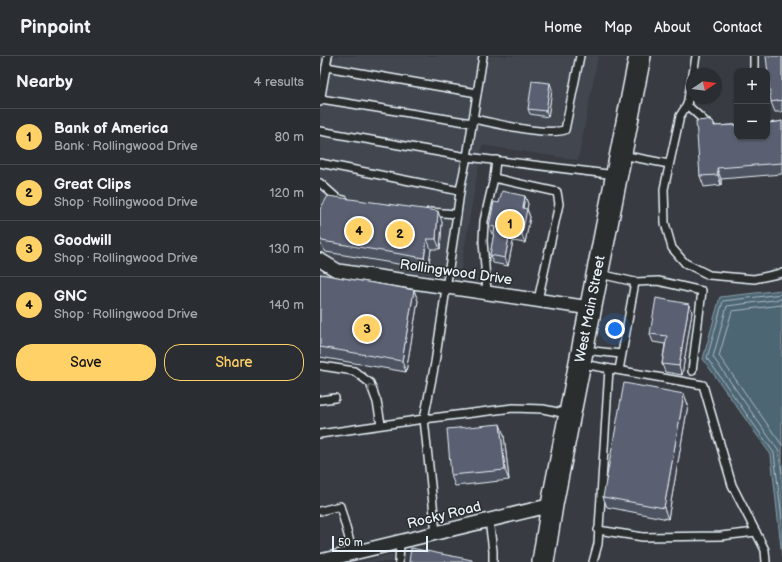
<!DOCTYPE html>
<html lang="en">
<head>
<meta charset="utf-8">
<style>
	:root { --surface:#2a2d32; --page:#32353a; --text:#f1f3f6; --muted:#a5a8ac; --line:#46494d; --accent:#ffd166 }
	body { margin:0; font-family:"Balsamiq Sans",sans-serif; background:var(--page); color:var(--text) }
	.controls { position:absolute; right:12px; top:12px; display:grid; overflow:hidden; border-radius:8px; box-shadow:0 1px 3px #0004 }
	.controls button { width:36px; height:36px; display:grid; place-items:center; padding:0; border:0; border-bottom:1px solid var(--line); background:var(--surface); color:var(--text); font:20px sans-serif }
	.compass { position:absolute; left:366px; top:12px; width:36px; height:36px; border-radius:50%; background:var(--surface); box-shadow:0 1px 3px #0004; rotate:77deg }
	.scale { position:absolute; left:12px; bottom:10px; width:96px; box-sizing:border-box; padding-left:4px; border:2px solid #e8f1f8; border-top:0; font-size:11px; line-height:14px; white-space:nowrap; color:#e8f1f8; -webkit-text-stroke:3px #2a2d2e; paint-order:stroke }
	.you { position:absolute; left:295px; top:273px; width:14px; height:14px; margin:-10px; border:3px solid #fff; border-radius:50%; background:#1a73e8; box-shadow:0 0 0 6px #1a73e833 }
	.badge { display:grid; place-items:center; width:26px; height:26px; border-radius:50%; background:var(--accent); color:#111; font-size:13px; font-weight:700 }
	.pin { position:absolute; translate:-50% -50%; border:2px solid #fff; box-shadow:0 1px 4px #0006 }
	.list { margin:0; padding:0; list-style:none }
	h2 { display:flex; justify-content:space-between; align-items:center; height:52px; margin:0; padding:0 16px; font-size:17px }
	h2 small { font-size:13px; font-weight:400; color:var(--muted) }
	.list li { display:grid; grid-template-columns:26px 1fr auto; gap:12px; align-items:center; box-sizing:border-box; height:56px; padding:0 16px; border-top:1px solid var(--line) }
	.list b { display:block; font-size:15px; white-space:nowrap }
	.list p { margin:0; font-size:13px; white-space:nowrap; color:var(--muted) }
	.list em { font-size:13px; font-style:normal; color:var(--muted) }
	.actions { display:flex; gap:8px; padding:12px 16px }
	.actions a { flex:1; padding:9px 0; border:1px solid var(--accent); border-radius:16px; text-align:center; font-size:14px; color:var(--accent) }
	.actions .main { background:var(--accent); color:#111 }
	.map { position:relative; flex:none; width:462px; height:506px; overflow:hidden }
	header { display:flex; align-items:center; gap:24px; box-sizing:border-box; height:56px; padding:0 20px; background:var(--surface); border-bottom:1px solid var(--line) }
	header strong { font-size:19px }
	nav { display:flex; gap:22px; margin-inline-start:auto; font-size:14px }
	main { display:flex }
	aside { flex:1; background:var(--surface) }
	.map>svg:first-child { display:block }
</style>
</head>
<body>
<header>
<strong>Pinpoint</strong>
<nav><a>Home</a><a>Map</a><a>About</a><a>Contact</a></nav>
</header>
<main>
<aside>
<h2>Nearby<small>4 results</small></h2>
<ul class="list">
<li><span class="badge">1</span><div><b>Bank of America</b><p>Bank · Rollingwood Drive</p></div><em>80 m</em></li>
<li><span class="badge">2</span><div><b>Great Clips</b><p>Shop · Rollingwood Drive</p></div><em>120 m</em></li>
<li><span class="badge">3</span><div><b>Goodwill</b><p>Shop · Rollingwood Drive</p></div><em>130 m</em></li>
<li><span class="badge">4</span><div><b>GNC</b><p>Shop · Rollingwood Drive</p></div><em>140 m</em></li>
</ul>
<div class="actions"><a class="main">Save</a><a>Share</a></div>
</aside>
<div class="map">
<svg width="462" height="506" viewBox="0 0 462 506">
	<rect width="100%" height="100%" fill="#383c42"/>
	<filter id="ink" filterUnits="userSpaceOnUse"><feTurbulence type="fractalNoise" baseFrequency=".025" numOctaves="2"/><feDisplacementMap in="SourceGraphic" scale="8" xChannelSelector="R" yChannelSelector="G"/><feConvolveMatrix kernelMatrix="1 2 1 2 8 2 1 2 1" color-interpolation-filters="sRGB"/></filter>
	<g filter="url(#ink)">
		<g fill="#424650">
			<polygon points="0,0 278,0 258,104 162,89 136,241 21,225 0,217"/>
			<polygon points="72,498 73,506 41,506"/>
		</g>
		<polygon fill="#4e6673" stroke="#8c9ea8" points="462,234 462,500 451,399 383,303 400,241"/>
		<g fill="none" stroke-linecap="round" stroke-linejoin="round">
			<g stroke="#aab9c3" stroke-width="1">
				<polyline points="462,238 403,245 387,302 454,397 462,463"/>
				<polyline points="462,243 407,250 393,301 458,394 462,417"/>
				<polyline points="462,249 412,255 399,300 462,389"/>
			</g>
			<g stroke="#e8f1f8" stroke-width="10">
				<g id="service">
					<polyline points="434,0 434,15"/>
					<polyline points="6,11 157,37"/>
					<polyline points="373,18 376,0"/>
					<polyline points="372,21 367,49 391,71"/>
					<polyline points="1,43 152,67"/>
					<polyline points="0,46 8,0"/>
					<polyline points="367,49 360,60 344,133 345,167 352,192 365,207 389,219 434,223 462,217"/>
					<path d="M153,63C177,67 223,80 245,74L260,0"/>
					<polyline points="0,75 147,101 296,119"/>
					<polyline points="302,99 349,108"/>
					<polyline points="176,104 174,122 237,136 239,148 218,244"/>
					<polyline points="0,107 140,135"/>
					<polyline points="0,127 18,143 24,144"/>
					<polyline points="109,156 137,158 141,129 147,101 163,0"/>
					<polyline points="280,218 315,226 299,314"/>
					<polyline points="315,226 338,225 382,235 372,315"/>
					<polyline points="167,236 163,185 164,165 174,122"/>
					<polyline points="264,294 301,298"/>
					<polyline points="262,308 383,329 412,429 445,494 446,506"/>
					<polyline points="2,310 34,315 50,327 57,346 61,368"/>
					<polyline points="0,344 15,342"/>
					<polyline points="0,378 104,363 193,352 223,353 247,358"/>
					<polyline points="0,455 20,450 33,497"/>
					<polyline points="169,464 173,495 173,506"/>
					<polyline points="278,474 323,481 401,480 436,476"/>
					<polyline points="116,477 104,363 115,307 137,158"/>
					<polyline points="79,506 80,486"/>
					<polyline points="273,506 278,488 289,313"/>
				</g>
			</g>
			<g stroke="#e8f1f8" stroke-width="16">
				<g id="minor">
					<polyline points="0,204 18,215 270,252"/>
					<polyline points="0,505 232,449"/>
				</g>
			</g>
			<g stroke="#e8f1f8" stroke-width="24">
				<polyline id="primary" points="223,506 232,449 320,0"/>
			</g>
			<use href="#service" stroke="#2a2d2e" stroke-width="7"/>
			<use href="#minor" stroke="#2a2d2e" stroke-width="13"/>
			<use href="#primary" stroke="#2a2d2e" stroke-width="21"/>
		</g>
		<g fill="#4d5261" stroke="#e8f1f8">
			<polygon points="462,0 462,56 455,56 451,46"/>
			<polygon points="232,33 228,61 210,58 208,53"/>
			<polygon points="462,65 462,118 401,123 401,129 384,131 380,120 394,67 395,70 458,66"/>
			<polygon points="205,140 208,148 207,153 210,161 205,187 193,185 188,210 173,207 170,199 174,178 172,178 169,170 179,147"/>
			<polygon points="0,153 122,166 120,193 111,193 108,213 6,196 0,187"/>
			<polygon points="0,218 94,234 98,245 86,316 0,301"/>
			<polygon points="369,248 372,256 362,319 345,316 342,308 345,288 333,286 330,278"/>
			<polygon points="364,338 368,349 348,463 287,451 283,441"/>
			<polygon points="184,379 189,424 135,430 131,419"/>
		</g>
		<g fill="#3f424f" stroke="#e8f1f8">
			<polygon points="230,27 232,33 228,61 226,55"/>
			<polygon points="397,112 401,123 401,129 398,119"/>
			<polygon points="205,140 208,148 207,153 210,161 205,187 202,179 203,152"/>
			<polygon points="118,155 122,166 120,193 116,183"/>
			<polygon points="190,176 193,185 188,210 185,202"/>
			<polygon points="107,183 111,193 108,213 104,202"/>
			<polygon points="94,234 98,245 86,316 82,305"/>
			<polygon points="369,248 372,256 362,319 359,310"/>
			<polygon points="364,338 368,349 348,463 344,452"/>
			<polygon points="180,368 184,379 189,424 185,414"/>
		</g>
		<g fill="#5a5f71" stroke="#e8f1f8">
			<polygon points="446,0 462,0 462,44 451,46"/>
			<polygon points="212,25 230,27 226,55 208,53"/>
			<polygon points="387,64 394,67 394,70 417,69 417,81 447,81 447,67 458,66 462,65 462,107 397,112 398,119 380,120 376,65"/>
			<polygon points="182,135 205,140 203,152 207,153 202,179 190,176 185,202 170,199 175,171 169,170 174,146 179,147"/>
			<polygon points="8,140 118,155 116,183 107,183 104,202 2,185 0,182 0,153"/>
			<polygon points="0,218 94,234 82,305 0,291"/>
			<polygon points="336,242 369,248 359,310 342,308 347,280 330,278"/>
			<polygon points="304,327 364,338 344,452 283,441"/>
			<polygon points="180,368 185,414 131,419 127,373"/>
			<polygon points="91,492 152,504 152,506 89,506"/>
		</g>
		<defs><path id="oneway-chevron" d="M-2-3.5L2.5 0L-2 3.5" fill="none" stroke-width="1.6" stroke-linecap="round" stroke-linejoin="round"/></defs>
		<use stroke="#6c7275" href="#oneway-chevron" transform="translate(51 331) rotate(-117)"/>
	</g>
	<g text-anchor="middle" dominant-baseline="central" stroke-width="3" stroke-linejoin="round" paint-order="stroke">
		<g font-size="14" fill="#e8f1f8" stroke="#2a2d2e">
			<text transform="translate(136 216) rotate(8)">Rollingwood Drive</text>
			<text transform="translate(270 253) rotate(-79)">West Main Street</text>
			<text transform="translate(124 459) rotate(-14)">Rocky Road</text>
		</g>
	</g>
</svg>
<div class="controls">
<button>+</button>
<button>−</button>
</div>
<svg class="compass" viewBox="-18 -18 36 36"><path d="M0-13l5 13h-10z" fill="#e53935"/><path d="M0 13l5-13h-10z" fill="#a5a8ac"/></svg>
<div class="scale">50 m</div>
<div class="you"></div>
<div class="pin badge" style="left:190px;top:168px">1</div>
<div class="pin badge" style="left:80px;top:178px">2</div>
<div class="pin badge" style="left:47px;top:273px">3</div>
<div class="pin badge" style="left:39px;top:175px">4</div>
</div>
</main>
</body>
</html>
